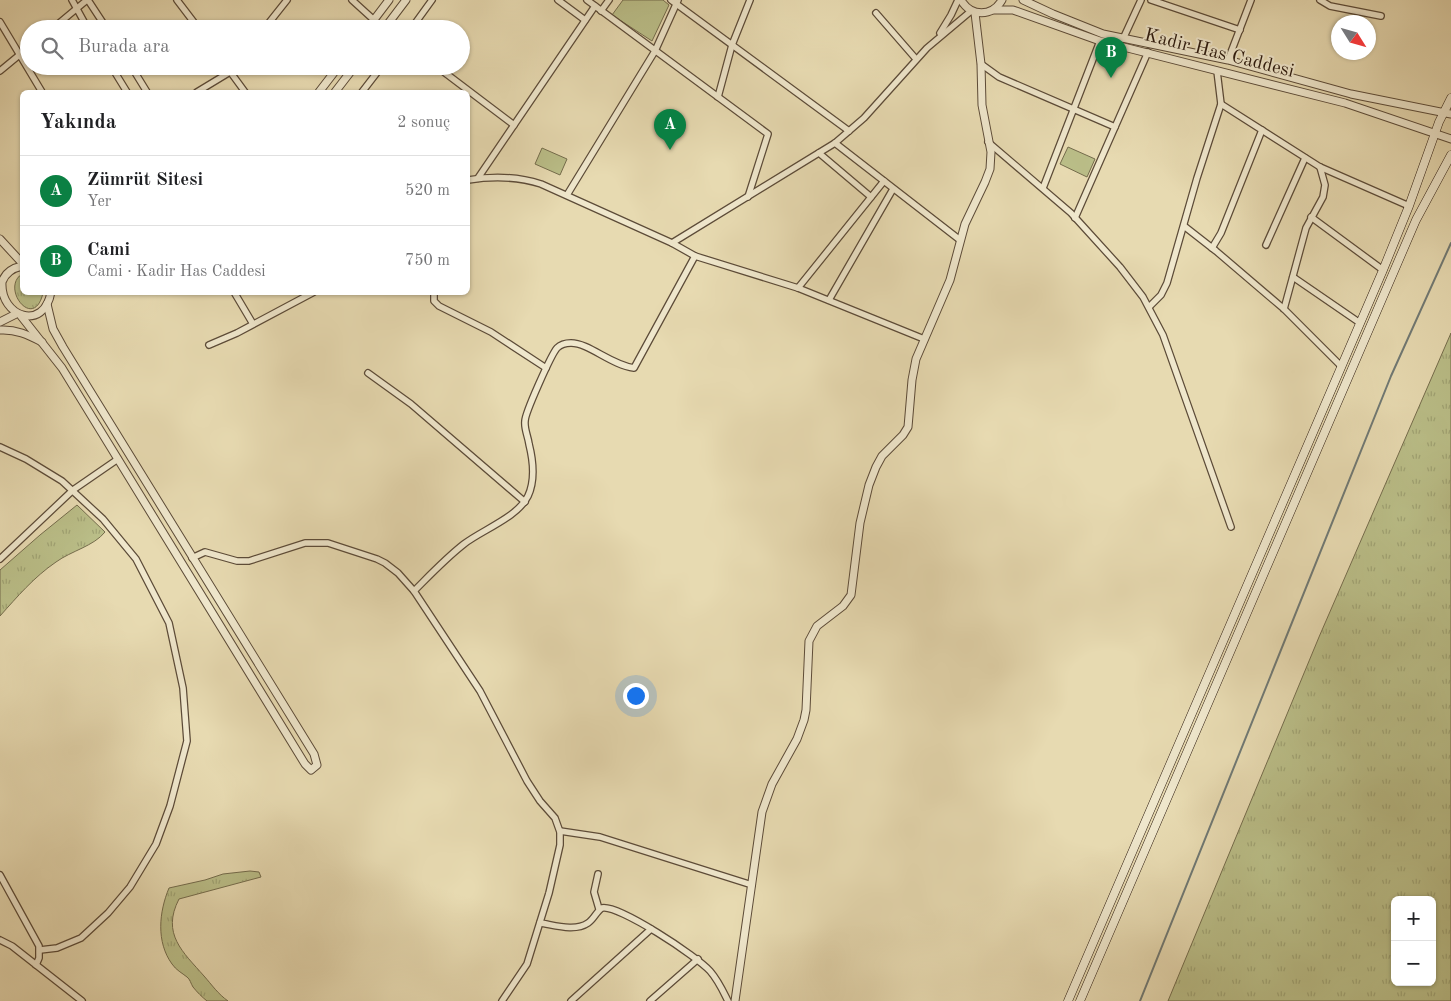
<!DOCTYPE html>
<html lang="tr">
<head>
<meta charset="utf-8">
<style>
	:root { --surface:#fff; --page:#f6f6f6; --text:#202124; --muted:#757577; --line:#e0e0e0; --accent:#0b8043 }
	body { margin:0; font-family:"Old Standard TT",serif; background:var(--page); color:var(--text) }
	.controls { position:absolute; right:15px; bottom:15px; display:grid; overflow:hidden; border-radius:8px; box-shadow:0 1px 4px #0004 }
	.controls button { width:45px; height:45px; display:grid; place-items:center; padding:0; border:0; border-bottom:1px solid var(--line); background:var(--surface); color:var(--text); font:25px sans-serif }
	.compass { position:absolute; left:1331px; top:15px; width:45px; height:45px; border-radius:50%; background:var(--surface); box-shadow:0 1px 4px #0004; rotate:127deg }
	.you { position:absolute; left:635px; top:695px; width:18px; height:18px; margin:-12px; border:4px solid #fff; border-radius:50%; background:#1a73e8; box-shadow:0 0 0 8px #1a73e833 }
	.badge { display:grid; place-items:center; width:32px; height:32px; border-radius:50%; background:var(--accent); color:#fff; font-size:16px; font-weight:700 }
	.pin { position:absolute; translate:-50% -41px; filter:drop-shadow(0 1px 2px #0008) }
	.pin::after { content:''; position:absolute; top:26px; width:18px; height:15px; background:inherit; clip-path:polygon(0 0,100% 0,50% 100%) }
	.list { margin:0; padding:0; list-style:none }
	h2 { display:flex; justify-content:space-between; align-items:center; height:65px; margin:0; padding:0 20px; font-size:21px }
	h2 small { font-size:16px; font-weight:400; color:var(--muted) }
	.list li { display:grid; grid-template-columns:32px 1fr auto; gap:15px; align-items:center; box-sizing:border-box; height:70px; padding:0 20px; border-top:1px solid var(--line) }
	.list b { display:block; font-size:19px; white-space:nowrap }
	.list p { margin:0; font-size:16px; white-space:nowrap; color:var(--muted) }
	.list em { font-size:16px; font-style:normal; color:var(--muted) }
	.icon { flex:none; width:28px; height:28px; fill:none; stroke:currentColor; stroke-width:2; stroke-linecap:round; stroke-linejoin:round }
	.map { position:relative; flex:none; width:1451px; height:1001px; overflow:hidden }
	.search { position:absolute; background:var(--surface); box-shadow:0 1px 4px #0004; left:20px; top:20px; width:450px; height:55px; display:flex; align-items:center; gap:12px; box-sizing:border-box; padding:0 18px; border-radius:28px; color:var(--muted); font-size:19px }
	.panel { position:absolute; background:var(--surface); box-shadow:0 1px 4px #0004; left:20px; top:90px; width:450px; height:205px; border-radius:8px }
	.map>svg:first-child { display:block }
</style>
</head>
<body>
<div class="map">
<svg width="1451" height="1001" viewBox="0 0 1451 1001">
	<defs>
		<pattern id="grass-tufts" width="24" height="20" patternUnits="userSpaceOnUse" patternTransform="scale(1.25)"><rect width="24" height="20" fill="#babe88"/><path d="M3 7l-1-3M5 7V3M7 7l1-3M15 17l-1-3M17 17v-4M19 17l1-3" fill="none" stroke="#a0a374"/></pattern>
	</defs>
	<rect width="100%" height="100%" fill="#e7dab1"/>
	<filter id="stains"><feTurbulence type="fractalNoise" baseFrequency=".004" numOctaves="4"/><feColorMatrix values="0 0 0 0 .2 0 0 0 0 .09 0 0 0 0 .02 0 0 0 .5 -.17"/></filter>
	<radialGradient id="worn" r=".72"><stop offset=".6" stop-color="#630" stop-opacity="0"/><stop offset="1" stop-color="#630" stop-opacity=".3"/></radialGradient>
	<g fill="url(#grass-tufts)" stroke="#746c4c" fill-rule="evenodd">
		<path d="M22,274V292L43,293C34,332 0,288 22,274Z"/>
		<path d="M1451,333V1001H1168L1319,637ZM1395,900H1432V982H1395Z"/>
		<path d="M77,505L105,532C94,546 71,551 56,562C34,577 17,597 0,616V570L40,535Z"/>
		<path d="M250,871L259,872L261,877L179,899C161,934 183,952 204,976C212,985 218,994 228,1001H207C202,997 197,992 193,987C191,984 190,979 187,977C182,973 176,970 172,964C156,942 159,912 169,888L205,880L223,874Z"/>
	</g>
	<g fill="#babe88" stroke="#746c4c">
		<polygon points="623,0 663,0 669,5 652,41 612,15"/>
		<polygon points="1068,147 1095,159 1087,177 1060,164"/>
		<polygon points="542,148 567,159 560,175 535,164"/>
	</g>
	<g fill="none" stroke-linecap="round" stroke-linejoin="round">
		<polyline stroke="#707974" stroke-width="2" points="1140,1001 1391,376 1451,243"/>
		<g stroke="#5c4b38" stroke-width="8">
			<g id="minor">
				<polyline points="72,0 88,29"/>
				<polyline points="88,0 107,29"/>
				<polyline points="177,0 199,29"/>
				<polyline points="352,0 374,20"/>
				<polyline points="558,0 585,20"/>
				<polyline points="587,0 768,134 748,197"/>
				<polyline points="671,0 849,131"/>
				<polyline points="1151,0 1240,30"/>
				<polyline points="1320,0 1330,6 1381,16"/>
				<polyline points="601,11 609,0"/>
				<polyline points="876,13 916,59"/>
				<polyline points="0,22 42,92"/>
				<polyline points="52,29 87,0"/>
				<polyline points="264,29 287,0"/>
				<polyline points="411,29 432,0"/>
				<polyline points="940,33 951,15 958,0"/>
				<polyline points="1123,39 1141,0"/>
				<polyline points="1228,60 1251,0"/>
				<polyline points="981,64 999,77 1115,127"/>
				<polyline points="111,66 127,92"/>
				<polyline points="131,66 147,92"/>
				<polyline points="226,66 245,92"/>
				<polyline points="436,66 514,125"/>
				<polyline points="0,71 29,47"/>
				<polyline points="197,92 230,72 234,66"/>
				<polyline points="362,92 382,66"/>
				<polyline points="718,97 732,45 750,0"/>
				<polyline points="1221,104 1320,167 1409,206"/>
				<polyline points="988,142 1071,213 1120,267 1143,297 1163,335 1231,527"/>
				<polyline points="835,143 960,240"/>
				<polyline points="819,153 871,197"/>
				<polyline points="478,178 595,6"/>
				<path d="M468,180C493,176 516,176 541,184L672,243L695,256L798,288L924,339"/>
				<polyline points="1043,188 1100,41"/>
				<polyline points="567,195 655,51 678,0"/>
				<polyline points="1311,217 1383,270"/>
				<polyline points="1075,218 1148,52"/>
				<polyline points="1184,226 1216,251 1284,309 1341,366"/>
				<polyline points="672,243 835,143 864,118 927,48 971,11"/>
				<polyline points="1266,245 1305,158"/>
				<polyline points="1212,248 1221,233 1262,130"/>
				<polyline points="1293,277 1360,323"/>
				<polyline points="798,288 884,181"/>
				<polyline points="234,292 253,324"/>
				<polyline points="434,292 434,301 439,306 491,332 546,368"/>
				<polyline points="829,300 893,189"/>
				<polyline points="1149,307 1161,295 1167,283 1197,178 1221,104 1217,71"/>
				<polyline points="1284,309 1306,228 1323,197 1325,185 1320,167"/>
				<polyline points="209,345 237,333 314,292"/>
				<polyline points="368,373 411,404 525,502"/>
				<polyline points="0,447 26,459 62,481 103,519 136,559 169,623 183,688 187,741 170,806 156,844 130,887 108,913 81,938 57,948 40,950"/>
				<polyline points="192,558 205,552 237,561 249,561 305,543 328,543 377,559 385,563 398,573 414,591 480,691 527,781 540,801 555,818 560,832 560,845 549,893 527,964 502,1001"/>
				<polyline points="0,559 73,490 118,459"/>
				<path d="M414,591C430,575 446,558 464,544C482,530 518,517 528,496C535,481 533,460 529,444C528,436 524,429 525,421C525,413 551,355 557,348C560,345 565,343 571,343C589,343 611,365 634,368L695,256"/>
				<polyline points="560,831 600,837 752,885"/>
				<polyline points="598,874 594,892 599,909"/>
				<polyline points="0,875 39,946 39,958 36,965"/>
				<path d="M540,923C554,925 575,932 588,923C594,919 596,912 602,908C618,904 698,957 710,971C718,980 723,991 728,1001"/>
				<polyline points="0,940 12,946 82,1001"/>
				<polyline points="571,1001 651,929"/>
				<polyline points="650,1001 698,959"/>
			</g>
		</g>
		<g stroke="#5c4b38" stroke-width="9">
			<g id="tertiary">
				<path d="M961,0C971,17 992,17 1002,0"/>
				<polyline points="1023,0 1053,14 1103,34 1228,60 1351,94 1451,114"/>
				<polyline points="994,10 1013,10 1100,41 1345,103 1451,139"/>
				<polyline points="367,29 389,0"/>
				<polyline points="384,29 406,0"/>
				<polyline points="319,92 339,66"/>
				<polyline points="335,92 355,66"/>
				<polyline points="0,239 22,263"/>
				<path d="M22,266C13,268 5,273 2,282C0,317 44,332 51,292"/>
				<polyline points="21,316 62,368 305,764 311,770 317,765 314,754 63,347 53,329 47,304"/>
				<polyline points="0,322 16,314"/>
				<path d="M0,330C16,329 28,335 42,342"/>
				<polyline points="735,1001 762,812 772,784 797,739 804,720 806,710 809,641 817,626 843,606 851,595 860,523 869,485 876,467 882,456 903,435 908,427 912,380 916,359 950,280 965,224 985,182 990,169 991,152 982,105 981,64 975,13"/>
			</g>
		</g>
		<g stroke="#2d1b0f" stroke-width="9">
			<g id="secondary">
				<polyline points="1068,1001 1383,270 1409,206 1439,122 1451,98"/>
				<polyline points="1080,1001 1416,220 1451,155"/>
			</g>
		</g>
		<use href="#minor" stroke="#efe7cc" stroke-width="5.5"/>
		<use href="#tertiary" stroke="#efe7cc" stroke-width="7"/>
		<use href="#secondary" stroke="#efe7cc" stroke-width="8"/>
	</g>
	<g text-anchor="middle" dominant-baseline="central" stroke-width="4" stroke-linejoin="round" paint-order="stroke">
		<g font-size="19" fill="#2d1b0f" stroke="#efe7cc">
			<text transform="translate(1219 54) rotate(14)">Kadir Has Caddesi</text>
		</g>
	</g>
	<rect width="100%" height="100%" filter="url(#stains)"/>
	<rect width="100%" height="100%" fill="url(#worn)"/>
</svg>
<div class="controls">
<button>+</button>
<button>−</button>
</div>
<svg class="compass" viewBox="-18 -18 36 36"><path d="M0-13l5 13h-10z" fill="#e53935"/><path d="M0 13l5-13h-10z" fill="#757577"/></svg>
<div class="you"></div>
<div class="pin badge" style="left:670px;top:150px">A</div>
<div class="pin badge" style="left:1111px;top:78px">B</div>
<div class="search"><svg class="icon" aria-label="search" viewBox="0 0 24 24"><circle cx="10" cy="10" r="6"/><path d="M15 15l6 6"/></svg>Burada ara</div>
<section class="panel">
<h2>Yakında<small>2 sonuç</small></h2>
<ul class="list">
<li><span class="badge">A</span><div><b>Zümrüt Sitesi</b><p>Yer</p></div><em>520 m</em></li>
<li><span class="badge">B</span><div><b>Cami</b><p>Cami · Kadir Has Caddesi</p></div><em>750 m</em></li>
</ul>
</section>
</div>
</body>
</html>
